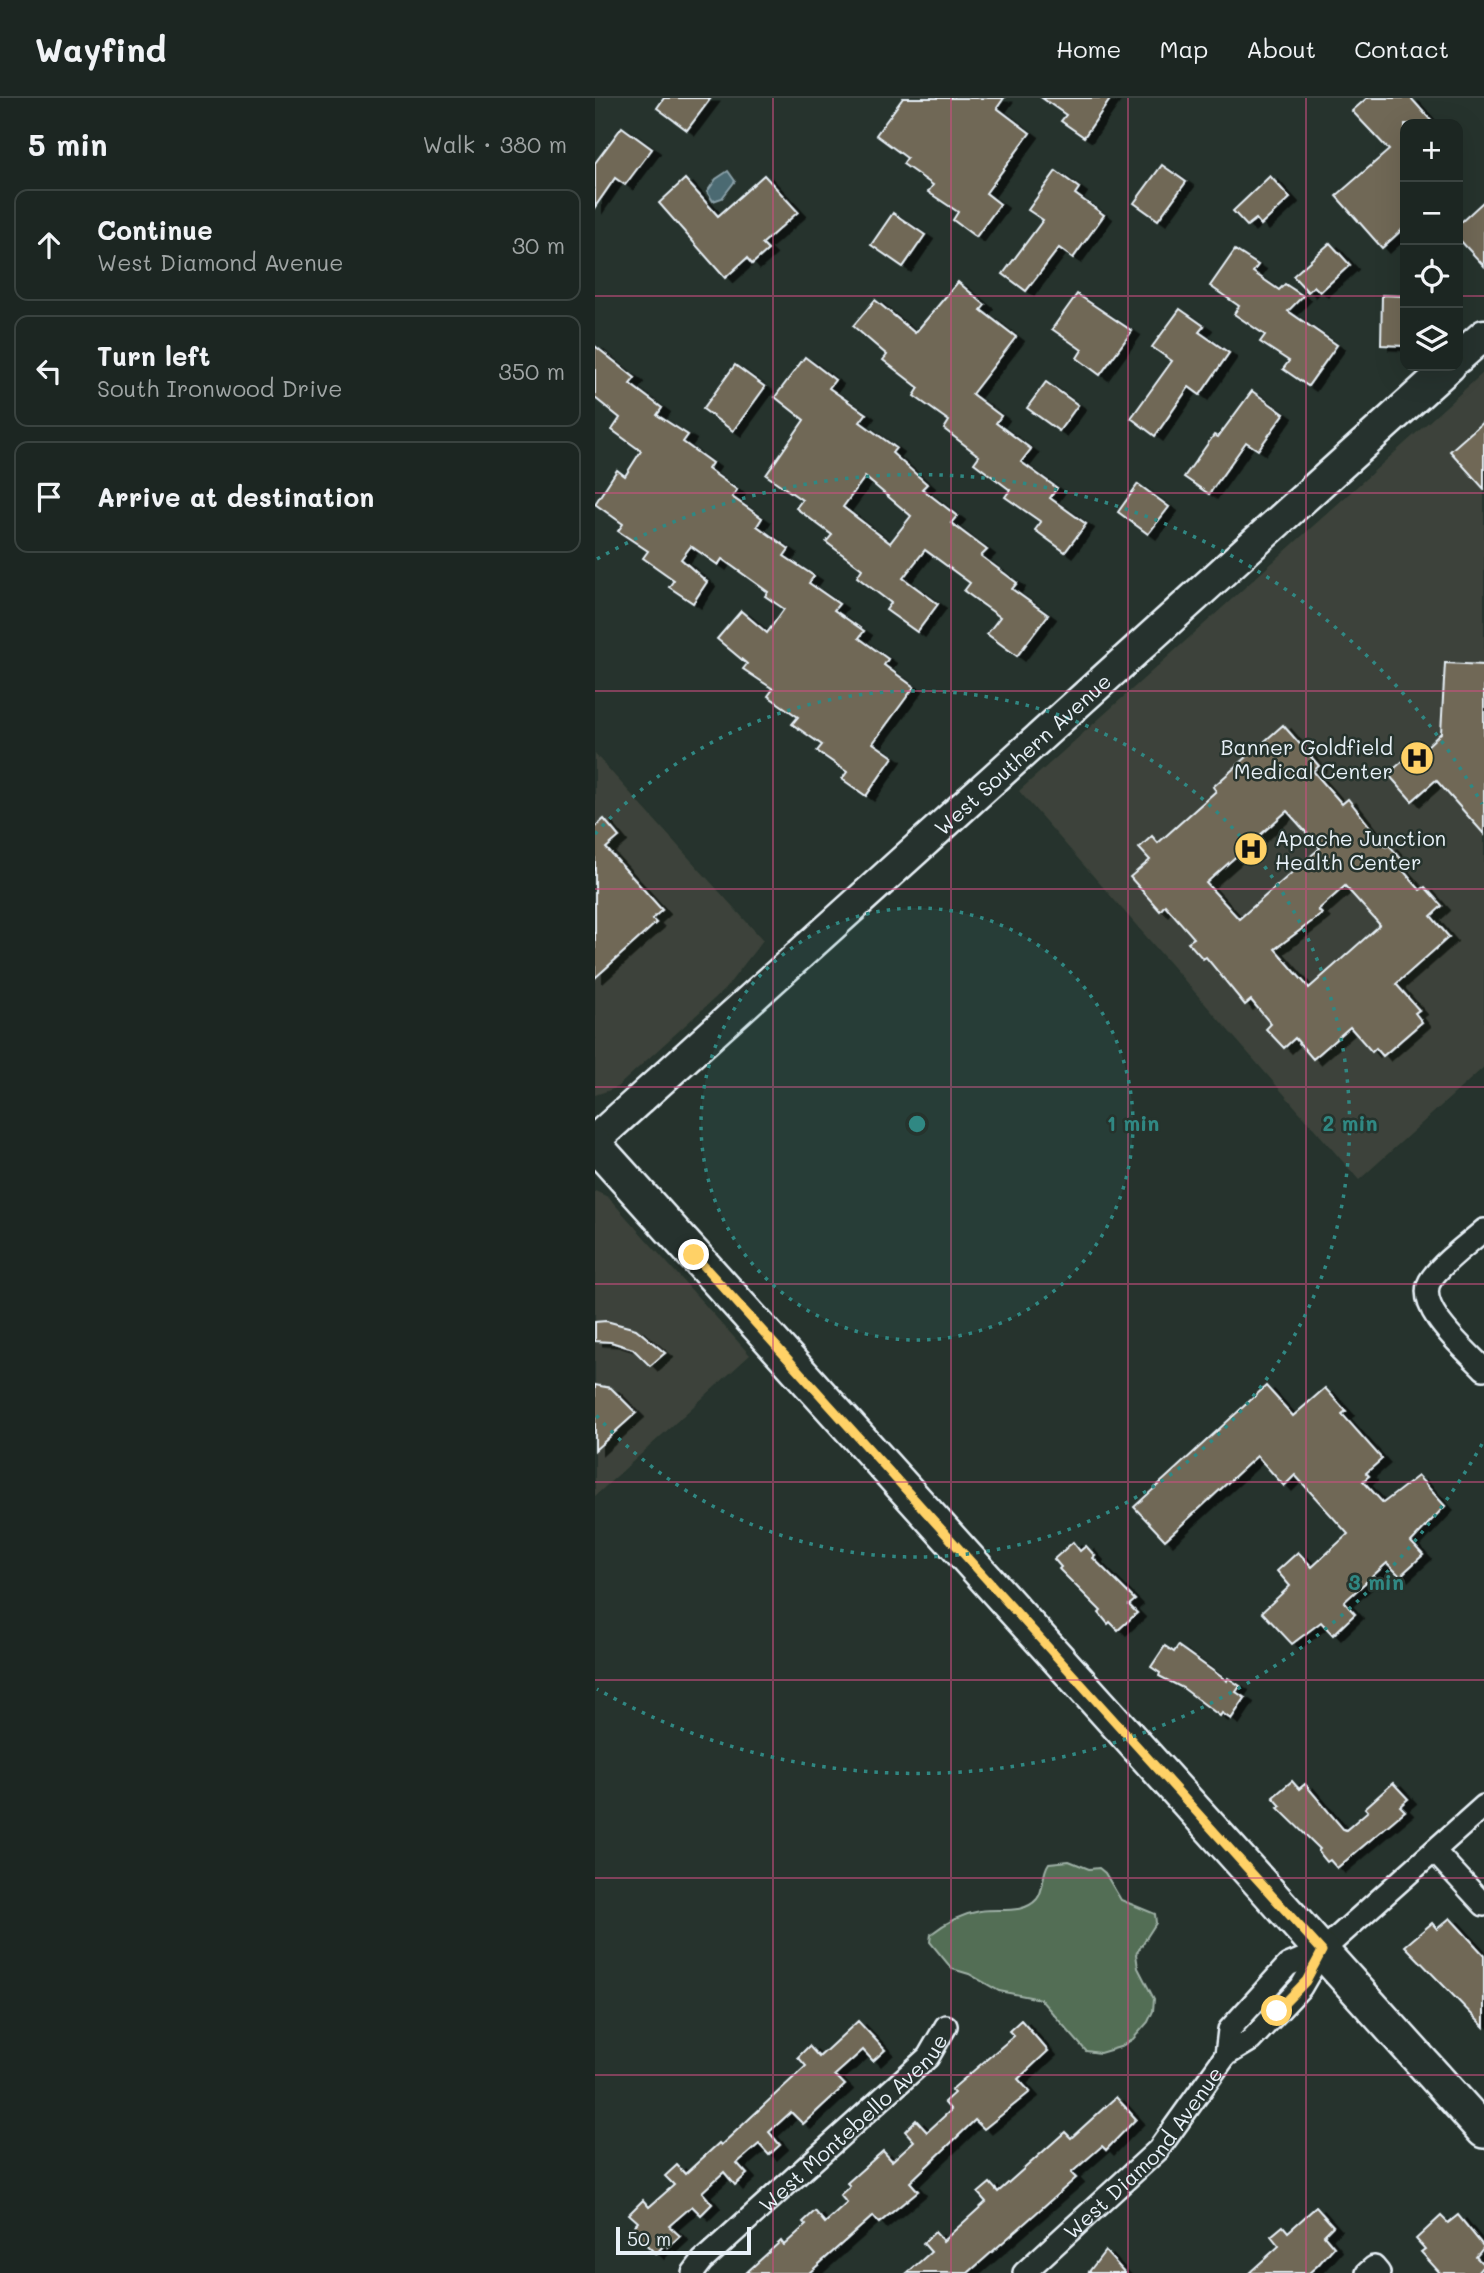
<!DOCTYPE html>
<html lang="en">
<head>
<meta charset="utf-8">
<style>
	:root { --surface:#1c2622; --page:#29322f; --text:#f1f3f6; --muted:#a0a5a5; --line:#3a4340 }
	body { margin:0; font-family:Mali,sans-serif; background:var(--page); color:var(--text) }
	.controls { position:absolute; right:21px; top:21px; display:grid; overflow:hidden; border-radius:14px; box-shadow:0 7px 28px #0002 }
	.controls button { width:63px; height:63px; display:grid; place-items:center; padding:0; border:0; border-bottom:2px solid var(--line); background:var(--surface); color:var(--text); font:35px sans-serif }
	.scale { position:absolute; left:21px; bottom:18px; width:135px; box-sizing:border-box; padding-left:7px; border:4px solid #e8f1f8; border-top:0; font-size:19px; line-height:24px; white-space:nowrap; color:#e8f1f8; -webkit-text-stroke:5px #26332d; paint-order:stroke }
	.stop { position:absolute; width:21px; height:21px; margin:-16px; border:5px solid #ffd166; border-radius:50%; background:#fff }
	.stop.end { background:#ffd166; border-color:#fff; box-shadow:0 2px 7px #0008 }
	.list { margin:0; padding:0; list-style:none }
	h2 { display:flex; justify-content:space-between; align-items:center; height:91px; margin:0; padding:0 28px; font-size:30px }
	h2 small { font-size:23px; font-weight:400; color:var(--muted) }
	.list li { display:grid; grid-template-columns:46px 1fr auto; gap:21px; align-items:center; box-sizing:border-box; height:112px; margin:0 14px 14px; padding:0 14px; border:2px solid var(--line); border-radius:14px }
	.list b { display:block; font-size:26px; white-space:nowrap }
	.list p { margin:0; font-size:23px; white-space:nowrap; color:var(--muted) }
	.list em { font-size:23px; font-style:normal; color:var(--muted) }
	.icon { flex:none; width:38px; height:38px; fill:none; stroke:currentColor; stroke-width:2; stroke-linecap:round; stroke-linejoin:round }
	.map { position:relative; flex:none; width:889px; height:2175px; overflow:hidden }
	header { display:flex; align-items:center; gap:42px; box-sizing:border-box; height:98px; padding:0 35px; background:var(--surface); border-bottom:2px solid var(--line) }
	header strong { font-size:33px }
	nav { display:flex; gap:38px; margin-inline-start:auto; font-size:24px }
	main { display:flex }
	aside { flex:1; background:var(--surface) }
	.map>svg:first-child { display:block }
</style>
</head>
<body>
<header>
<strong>Wayfind</strong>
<nav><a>Home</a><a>Map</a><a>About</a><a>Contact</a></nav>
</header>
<main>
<aside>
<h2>5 min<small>Walk · 380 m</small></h2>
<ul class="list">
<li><svg class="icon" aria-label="ahead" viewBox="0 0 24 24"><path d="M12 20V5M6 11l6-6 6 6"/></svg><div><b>Continue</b><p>West Diamond Avenue</p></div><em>30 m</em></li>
<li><svg class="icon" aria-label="left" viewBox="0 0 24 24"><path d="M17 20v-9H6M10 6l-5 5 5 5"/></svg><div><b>Turn left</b><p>South Ironwood Drive</p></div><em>350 m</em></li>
<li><svg class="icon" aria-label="arrive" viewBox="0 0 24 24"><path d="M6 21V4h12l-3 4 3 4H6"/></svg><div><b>Arrive at destination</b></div></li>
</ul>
</aside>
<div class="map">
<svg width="889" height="2175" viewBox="0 0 889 2175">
	<defs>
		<filter id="shadow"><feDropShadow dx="8" dy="4.5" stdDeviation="0" flood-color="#0009"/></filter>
	</defs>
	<rect width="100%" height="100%" fill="#26332d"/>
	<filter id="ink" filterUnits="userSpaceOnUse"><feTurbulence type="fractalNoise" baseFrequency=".0143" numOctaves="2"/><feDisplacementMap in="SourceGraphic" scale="14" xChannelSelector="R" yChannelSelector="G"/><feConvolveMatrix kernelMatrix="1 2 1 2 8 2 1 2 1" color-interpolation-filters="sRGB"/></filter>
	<g filter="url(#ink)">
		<g fill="#3c433a">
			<polygon points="889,274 889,969 764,1082 424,693"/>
			<polygon points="0,656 168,842 130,891 21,990 0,997"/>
			<polygon points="0,1093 13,1099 155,1257 0,1398"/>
		</g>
		<path fill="#536e55" stroke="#9eb0a6" stroke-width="2" d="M474,1763L494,1771L504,1770L510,1775L526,1802L560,1816L561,1825L541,1856L543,1870L559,1901L558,1913L553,1924L538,1941L525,1949L505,1955L491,1953L445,1901L404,1893L374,1876L357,1871L335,1844L336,1836C350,1825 367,1816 385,1813C404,1810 428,1817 442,1801C450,1791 446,1776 454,1765Z"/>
		<polygon fill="#4b6a72" stroke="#8aa0a8" stroke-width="2" points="133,73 140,83 127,100 118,103 112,94 121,81"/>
		<g fill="#6f6857" stroke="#e8f1f8" stroke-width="2" fill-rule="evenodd" filter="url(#shadow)">
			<polygon points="69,0 116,0 92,32 62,10"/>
			<polygon points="308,0 409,0 402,10 435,35 391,95 405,106 381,139 358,122 363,114 333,94 338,87 308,66 312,60 281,37"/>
			<polygon points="447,0 516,0 489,39 466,23 471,17"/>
			<polygon points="772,0 816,0 839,26 810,26 810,129 787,150 741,98 794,52 757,13"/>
			<polygon points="27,29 57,51 30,87 20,80 0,109 0,65"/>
			<polygon points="567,67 591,84 563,122 539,105"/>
			<polygon points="461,73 484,90 480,96 509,117 478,160 464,150 431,193 408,176 448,122 433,112"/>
			<polygon points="169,77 203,114 167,146 173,152 157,166 152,160 130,180 64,105 90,81 123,118"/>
			<polygon points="675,78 695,100 666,127 661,121 652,128 638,113"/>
			<polygon points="889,103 889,168 863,140 863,127"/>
			<polygon points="298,115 330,137 308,169 276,147"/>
			<polygon points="735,145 755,167 725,194 719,188 713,194 698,178"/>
			<polygon points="640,152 663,167 658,174 684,192 690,186 708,198 693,213 742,247 713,288 688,271 694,263 665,244 670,237 639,216 644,208 615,188"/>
			<polygon points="363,184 390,207 386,212 421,239 377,296 406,318 401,325 436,351 426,364 462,390 455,400 491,426 470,454 440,432 446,424 410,399 415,392 379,365 384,358 349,331 354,323 319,298 324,290 288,262 292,257 258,228 280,202 320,235"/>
			<polygon points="482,196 537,233 505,277 482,260 487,252 457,231"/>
			<polygon points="787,197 810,198 810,248 786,247"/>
			<polygon points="585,211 609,228 604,234 634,255 605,297 594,289 560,338 536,320 577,263 557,249"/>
			<polygon points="0,248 40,280 35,286 67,310 62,317 93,337 88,344 117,365 113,371 142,392 137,399 167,420 162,428 194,451 189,458 219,478 214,485 244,506 239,512 269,533 264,540 293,561 289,567 319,589 278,645 298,659 271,698 247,681 252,674 222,653 227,647 197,626 203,619 173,598 178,591 148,571 152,566 122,541 146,513 172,535 189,511 170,498 173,494 127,461 123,467 96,448 86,461 112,484 98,505 74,489 79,482 48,460 53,453 23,433 28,426 0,406 22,372 30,378 46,353 17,332 25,320 0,300"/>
			<path d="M210,259L240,282L234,290L271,316L265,324L301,350L297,355L332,386L327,391L362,418L356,425L392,452L386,458L422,485L417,491L453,517L422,558L392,536L405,519L369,493L375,485L330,452L308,480L343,506L322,534L291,512L296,505L262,479L267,471L231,444L237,437L201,410L207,402L171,377L209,322L180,299ZM270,379L316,418L295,445L248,409Z"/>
			<polygon points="140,267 170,289 138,333 108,311"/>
			<polygon points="451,284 483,307 464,333 432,310"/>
			<polygon points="657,293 689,316 663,352 651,344 614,396 589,379 619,337 623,339"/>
			<polygon points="889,323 889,391 855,353"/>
			<polygon points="543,386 574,409 553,436 523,414"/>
			<polygon points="850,565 889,567 889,736 841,682 817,703 793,676 826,647 829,651 846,635"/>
			<path d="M688,627L724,668L718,673L747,706L753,701L791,749L794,747L809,764L804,768L825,792L830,789L847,808L836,818L854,839L801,886L824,912L820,915L827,924L788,958L781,950L777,954L755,929L718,961L700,940L689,950L671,931L676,926L656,902L650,907L611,859L608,861L593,844L599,840L570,807L565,813L535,779L555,762L544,750L557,738L563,745L621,693L618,689ZM692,713L725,750L644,821L611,785ZM750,788L785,827L714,890L680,851L727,816L723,812Z"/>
			<polygon points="9,721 24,739 11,750 67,812 57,821 61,825 0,880 0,729"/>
			<polygon points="11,1223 41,1231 70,1255 55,1268 38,1251 16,1244 0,1243 0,1224"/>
			<polygon points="0,1287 16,1290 41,1315 0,1352"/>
			<polygon points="671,1288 698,1318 730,1290 751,1313 747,1316 787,1361 771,1375 774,1378 768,1383 788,1405 823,1378 850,1408 816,1444 828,1457 805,1478 792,1465 749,1504 760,1516 738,1537 726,1524 697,1546 667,1514 695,1488 682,1473 703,1454 717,1469 753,1436 700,1377 689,1388 662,1358 570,1442 539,1409"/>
			<polygon points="478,1444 485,1453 491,1448 500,1458 498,1460 540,1502 534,1507 542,1515 523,1532 515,1524 513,1526 504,1515 506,1513 464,1471 466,1469 459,1461"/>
			<polygon points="570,1548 579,1554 583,1548 632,1583 633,1580 645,1588 641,1594 650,1600 636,1621 627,1615 625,1618 588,1590 564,1578 565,1575 556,1569"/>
			<polygon points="697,1683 704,1691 710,1686 748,1731 751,1732 773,1713 770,1710 798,1685 813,1701 805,1708 810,1713 742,1770 735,1762 732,1764 723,1753 725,1751 683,1710 686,1708 678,1699"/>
			<polygon points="855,1820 889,1857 889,1929 810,1848 837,1825 842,1831"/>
			<polygon points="426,1922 453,1953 423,1981 435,1994 389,2031 380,2022 315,2084 323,2093 284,2125 278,2118 214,2175 151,2175 186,2143 189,2147 211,2127 208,2124 220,2113 230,2125 252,2105 245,2097 255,2088 252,2085 288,2053 297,2063 319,2043 310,2033 321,2022 332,2034 356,2012 349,2004 359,1995 356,1992 419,1938 414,1933"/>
			<polygon points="263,1923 290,1952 278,1963 268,1952 240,1977 250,1987 208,2026 196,2014 174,2034 185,2047 174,2057 164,2046 142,2065 152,2076 140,2087 129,2074 107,2094 117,2106 106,2117 97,2108 74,2128 85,2138 73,2149 70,2146 61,2156 36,2132 43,2124 34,2116 48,2102 54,2109 79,2087 70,2078 82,2067 90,2076 124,2045 126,2047 211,1968 203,1959 214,1948 224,1959"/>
			<polygon points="521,1999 541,2021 511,2052 507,2048 476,2075 481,2080 373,2175 312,2175 336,2154 328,2145 340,2134 348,2143 391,2104 383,2095 395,2085 403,2094 470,2034 476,2040"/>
			<polygon points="721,2109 738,2128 729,2137 739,2149 723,2167 714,2175 654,2175 684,2148 676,2138 688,2128 693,2134"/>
			<polygon points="863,2117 889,2149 881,2159 889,2167 882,2175 845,2175 826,2154 830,2151 821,2141 846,2118 853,2125"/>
			<polygon points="510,2153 530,2175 493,2175"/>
		</g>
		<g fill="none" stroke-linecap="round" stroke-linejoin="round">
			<g stroke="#e8f1f8" stroke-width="26">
				<g id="minor">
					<path d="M889,1132C872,1147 850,1162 837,1180C816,1207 871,1252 889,1271"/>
					<polyline points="839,1753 889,1807"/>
					<polyline points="631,1957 634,1932 693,1867 727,1853 889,1708"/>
					<path id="s1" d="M98,2175L107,2163L333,1959L351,1928"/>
					<path id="s2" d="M429,2175L563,2052L631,1957L656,1942L706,1889L727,1853"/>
					<polyline points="772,2175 779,2169 784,2175"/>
				</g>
			</g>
			<g stroke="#e8f1f8" stroke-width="35">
				<g id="secondary">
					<polyline points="863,260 889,237"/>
					<path id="s3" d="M0,1042L855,268"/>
				</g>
			</g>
			<g stroke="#e8f1f8" stroke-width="38">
				<polyline id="primary" points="0,1047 889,2033"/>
			</g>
			<use href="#minor" stroke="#26332d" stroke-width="21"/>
			<use href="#secondary" stroke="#26332d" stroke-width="30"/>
			<use href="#primary" stroke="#26332d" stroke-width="33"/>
		</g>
	</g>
	<g fill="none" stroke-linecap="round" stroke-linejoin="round" filter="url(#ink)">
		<polyline stroke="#ffd166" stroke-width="9" points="99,1157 727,1853 711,1883 682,1913"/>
	</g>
	<path fill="none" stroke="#cc4e82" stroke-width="2" stroke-opacity="0.55" d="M178,0V2175M356,0V2175M533,0V2175M711,0V2175M0,198H810M863,198H889M0,395H889M0,593H889M0,791H889M0,989H889M0,1186H889M0,1384H889M0,1582H889M0,1780H889M0,1977H889"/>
	<circle cx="322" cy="1026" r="216" fill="#308883" fill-opacity=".12"/>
	<g fill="none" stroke="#308883" stroke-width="3.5" stroke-dasharray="3.5 7">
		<circle cx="322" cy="1026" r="216"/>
		<path d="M0 736A433 433 0 1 1 0 1316"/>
		<path d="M887 1346A649 649 0 0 1 2 1591M2 461A649 649 0 0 1 887 706"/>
	</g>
	<defs>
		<g id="hospital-disc" transform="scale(1.75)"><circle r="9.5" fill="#ffd166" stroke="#26332d"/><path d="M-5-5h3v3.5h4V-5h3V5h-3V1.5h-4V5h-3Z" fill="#111"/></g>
	</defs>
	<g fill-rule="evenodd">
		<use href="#hospital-disc" x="822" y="660"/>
		<use href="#hospital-disc" x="656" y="751"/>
	</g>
	<g text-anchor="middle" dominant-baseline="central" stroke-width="5" stroke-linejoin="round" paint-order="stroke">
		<g font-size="21" fill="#e8f1f8" stroke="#26332d" text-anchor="end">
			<text x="798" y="648">Banner Goldfield<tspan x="798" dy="24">Medical Center</tspan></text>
			<text x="680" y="739" text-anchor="start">Apache Junction<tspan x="680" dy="24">Health Center</tspan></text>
		</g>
		<g font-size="21" fill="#e8f1f8" stroke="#26332d">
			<text stroke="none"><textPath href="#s3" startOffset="576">West Southern Avenue</textPath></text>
			<text stroke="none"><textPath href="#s1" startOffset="220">West Montebello Avenue</textPath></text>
			<text stroke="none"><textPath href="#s2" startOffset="170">West Diamond Avenue</textPath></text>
		</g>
	</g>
	<circle cx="322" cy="1026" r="10" fill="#308883" stroke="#26332d" stroke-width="3.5"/>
	<g font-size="21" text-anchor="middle" font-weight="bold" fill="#308883" stroke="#26332d" stroke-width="5" stroke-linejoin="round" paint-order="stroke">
		<text x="538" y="1033">1 min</text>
		<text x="755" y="1033">2 min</text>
		<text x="781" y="1492">3 min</text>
	</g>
</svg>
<div class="controls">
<button>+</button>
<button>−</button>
<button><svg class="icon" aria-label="locate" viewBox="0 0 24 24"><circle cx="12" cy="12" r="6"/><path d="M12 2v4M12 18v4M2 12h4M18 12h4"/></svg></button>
<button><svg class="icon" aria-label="layers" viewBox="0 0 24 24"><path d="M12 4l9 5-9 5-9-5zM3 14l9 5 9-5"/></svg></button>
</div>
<div class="scale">50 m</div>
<div class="stop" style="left:682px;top:1913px"></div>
<div class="stop end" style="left:99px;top:1157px"></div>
</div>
</main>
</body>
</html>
